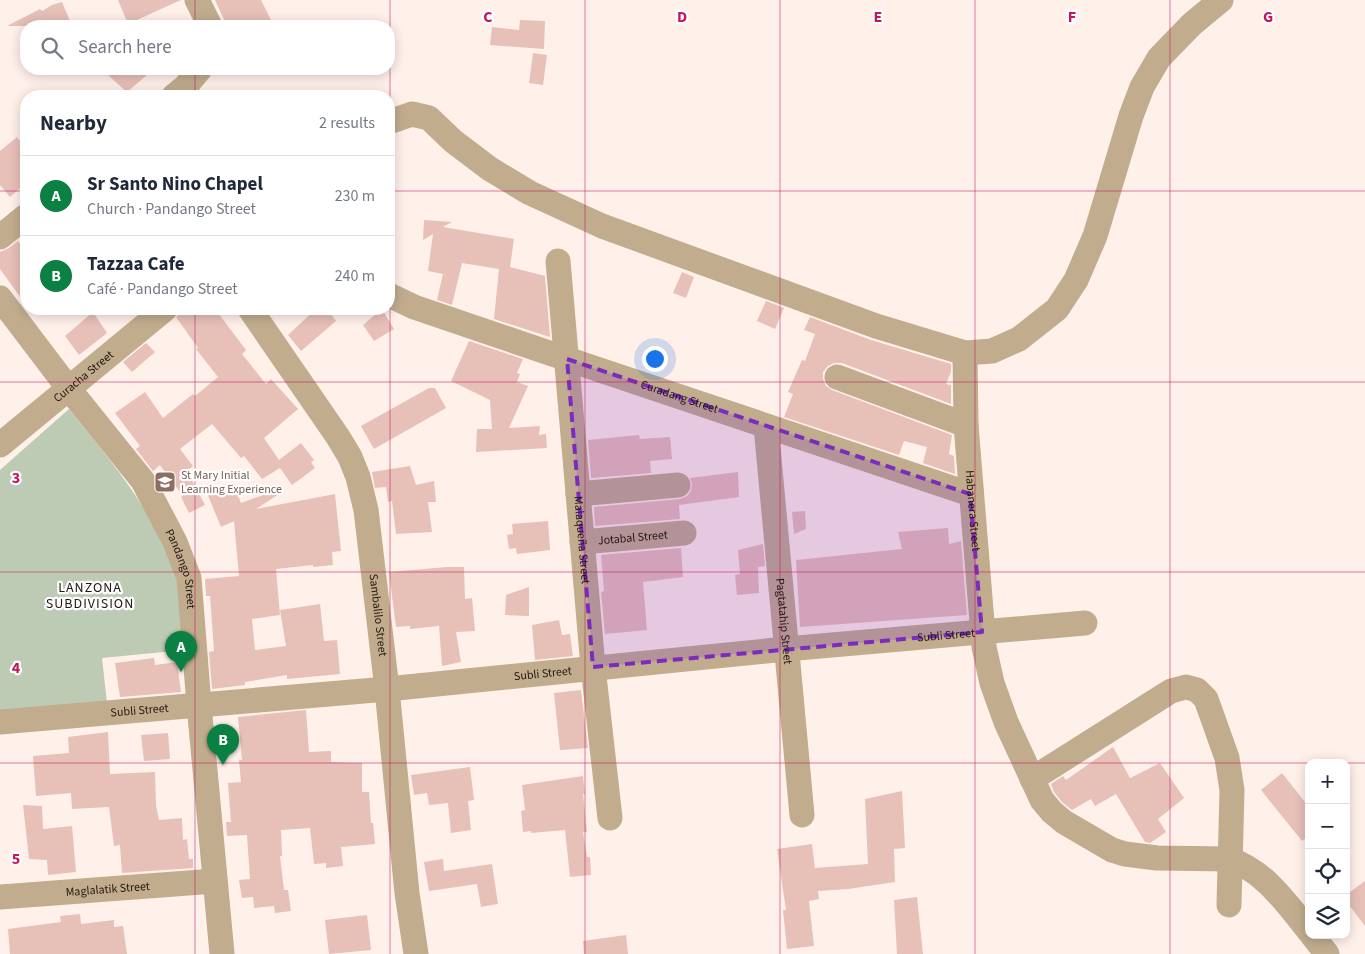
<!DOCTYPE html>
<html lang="en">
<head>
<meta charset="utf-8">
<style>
	:root { --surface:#fff; --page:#f6f6f7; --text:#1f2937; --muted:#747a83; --line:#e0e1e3; --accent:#0b8043 }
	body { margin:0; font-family:"Source Sans 3",sans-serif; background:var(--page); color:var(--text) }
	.controls { position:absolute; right:15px; bottom:15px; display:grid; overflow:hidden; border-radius:10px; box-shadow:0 2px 12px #0003 }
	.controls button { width:45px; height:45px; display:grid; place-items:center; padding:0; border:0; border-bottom:1px solid var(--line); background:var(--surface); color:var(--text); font:25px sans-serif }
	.you { position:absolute; left:654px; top:358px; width:18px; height:18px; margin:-12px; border:4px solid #fff; border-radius:50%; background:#1a73e8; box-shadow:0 0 0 8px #1a73e833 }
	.badge { display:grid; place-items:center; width:32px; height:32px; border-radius:50%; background:var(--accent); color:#fff; font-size:16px; font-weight:700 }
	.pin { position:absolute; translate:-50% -41px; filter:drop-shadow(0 1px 2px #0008) }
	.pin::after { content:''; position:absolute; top:26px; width:18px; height:15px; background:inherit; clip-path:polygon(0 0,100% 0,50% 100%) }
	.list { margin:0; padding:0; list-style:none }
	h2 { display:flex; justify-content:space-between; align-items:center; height:65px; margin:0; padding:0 20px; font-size:21px }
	h2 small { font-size:16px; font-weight:400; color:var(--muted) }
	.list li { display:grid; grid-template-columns:32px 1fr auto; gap:15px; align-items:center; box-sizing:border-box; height:80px; padding:0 20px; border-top:1px solid var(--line) }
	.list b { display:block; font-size:19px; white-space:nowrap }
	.list p { margin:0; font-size:16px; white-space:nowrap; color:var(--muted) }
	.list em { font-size:16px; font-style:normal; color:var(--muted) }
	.icon { flex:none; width:28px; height:28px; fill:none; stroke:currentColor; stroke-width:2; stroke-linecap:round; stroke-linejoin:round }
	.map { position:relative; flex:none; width:1365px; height:954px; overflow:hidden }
	.search { position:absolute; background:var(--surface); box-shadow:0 2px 12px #0003; left:20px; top:20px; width:375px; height:55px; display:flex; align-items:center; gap:12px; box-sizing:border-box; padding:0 18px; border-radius:20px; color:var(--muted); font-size:19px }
	.panel { position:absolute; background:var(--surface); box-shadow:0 2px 12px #0003; left:20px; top:90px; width:375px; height:225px; border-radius:20px }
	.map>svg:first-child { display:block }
</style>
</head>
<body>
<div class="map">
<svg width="1365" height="954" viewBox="0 0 1365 954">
	<rect width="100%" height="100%" fill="#fff0ea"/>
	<path fill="#bdcbb4" d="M69,409C113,464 159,516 178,584C183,604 182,629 184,650L102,658L107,703L0,711V470Z"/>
	<g fill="#e7c0b8">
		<polygon points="118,0 181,0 128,24"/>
		<polygon points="215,0 261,0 274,26 227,26"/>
		<polygon points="62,2 72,26 7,26 40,9 42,11 52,5"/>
		<polygon points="520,20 545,21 544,49 490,45 492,27 519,30"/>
		<polygon points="533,53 547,55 543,85 529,83"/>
		<polygon points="101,69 154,69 127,92"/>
		<polygon points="17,137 26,149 26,183 10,197 0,185 0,151"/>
		<polygon points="424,220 452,222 443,227 514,239 510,267 545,276 550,337 494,319 499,269 462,263 452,305 437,300 443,274 428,271 433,234 423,240"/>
		<polygon points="18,241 26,252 26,305 0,269 0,252 9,248"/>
		<polygon points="682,272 694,277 686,298 673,293"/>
		<polygon points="766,301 784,308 775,329 757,321"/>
		<polygon points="187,309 215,309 246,350 242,354 266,384 271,379 298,409 264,438 279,460 301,443 314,460 311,462 315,468 292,485 280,468 262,479 244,456 241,458 212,424 180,449 193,466 187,471 205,505 189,513 181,497 183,496 160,465 153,471 136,449 140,446 115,413 145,392 163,418 193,394 195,396 218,377 196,349 198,348 176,317"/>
		<polygon points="316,309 327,309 336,321 301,351 288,335"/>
		<polygon points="382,309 394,329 374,341 363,325"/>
		<polygon points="93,312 107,333 79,355 65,336"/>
		<polygon points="810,317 871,340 951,364 951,372 946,384 951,385 951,404 842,363 834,363 828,366 823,372 823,379 826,386 832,390 952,435 949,454 954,456 955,474 923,463 927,447 904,441 899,455 784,417 793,394 788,392 802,360 805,361 815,334 804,330"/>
		<polygon points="469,341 523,359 517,373 520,374 517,382 528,386 509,428 540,426 539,435 546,434 547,448 476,452 477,429 492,429 490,400 451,381"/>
		<polygon points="146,343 155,352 132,372 123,362"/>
		<polygon points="429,388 435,388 446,408 374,449 361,426"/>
		<polygon points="639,435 640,439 670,437 672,459 650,461 651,473 591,478 588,440"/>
		<polygon points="410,466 416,485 434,481 436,502 428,502 432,532 396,534 392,501 388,502 386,487 375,488 372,472"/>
		<polygon points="738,472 739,497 679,505 680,519 595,526 594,507 680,499 687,496 691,491 692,484 690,478"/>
		<polygon points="233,483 241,503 277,490 279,494 256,509 335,494 341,551 332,552 333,565 313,567 313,565 276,569 280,615 252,619 255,650 286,646 280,610 320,604 324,641 337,640 340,674 287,679 287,675 245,682 245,685 212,689 209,652 214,651 210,596 206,596 205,579 239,576 234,521 221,527 207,493"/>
		<polygon points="805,511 806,529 794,534 792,512"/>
		<polygon points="548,521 550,550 517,554 516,548 509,549 507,535 513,534 512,524"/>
		<polygon points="948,528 949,544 961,541 967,615 800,627 796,560 902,549 898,532"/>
		<polygon points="763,544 765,566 758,567 759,593 737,595 735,575 740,574 738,550"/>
		<polygon points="681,548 683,577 643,582 647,630 605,634 601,592 604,591 601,555"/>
		<polygon points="447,567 464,567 465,599 472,598 475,631 456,632 461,662 442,666 439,626 410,629 410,626 396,627 389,572"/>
		<polygon points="529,587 529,616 505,615 506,595"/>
		<polygon points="559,620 562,635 570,634 573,656 535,660 532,625"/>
		<polygon points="154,658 155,665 177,662 181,692 120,697 115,663"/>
		<polygon points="581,690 588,748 560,750 554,693"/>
		<polygon points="306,710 309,752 331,751 331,762 362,763 362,792 369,792 371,823 373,823 375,844 341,847 343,866 326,868 326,863 314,864 310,828 281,830 282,856 280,856 284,890 288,890 291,911 275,913 274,906 254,908 253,897 242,898 239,880 250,879 247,835 227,836 226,822 231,822 228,783 241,782 239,760 242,760 238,717"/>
		<polygon points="108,732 110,774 155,772 156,805 159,820 182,818 183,840 187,839 189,859 193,859 193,868 122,873 120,845 114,846 109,807 72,809 71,793 36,796 33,756 69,753 68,737"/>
		<polygon points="168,733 170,759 144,761 141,735"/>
		<polygon points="1113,747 1130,778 1160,763 1184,798 1158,819 1166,832 1150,843 1145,842 1116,794 1095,806 1091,799 1072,810 1062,802 1054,792 1051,784 1063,776 1066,780"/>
		<polygon points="470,767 474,800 468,801 471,830 451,833 448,803 429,805 427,793 414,795 411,775"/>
		<polygon points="1282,773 1309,807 1309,836 1302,841 1261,790"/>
		<polygon points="583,776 585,794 583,794 587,832 583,832 587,857 590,857 591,875 570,877 565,830 531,833 531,831 523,832 521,811 525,810 522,785"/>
		<polygon points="902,791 905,848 894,849 895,882 848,889 818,891 819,899 809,901 814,946 787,949 783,910 786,910 777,849 812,844 815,868 868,864 865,799"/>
		<polygon points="23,805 42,806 43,829 72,826 76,872 48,875 47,860 29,859"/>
		<polygon points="443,859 444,871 492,864 498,904 481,907 477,884 429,891 424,862"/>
		<polygon points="1365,881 1365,926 1346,901 1346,895"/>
		<polygon points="917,897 923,954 897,954 894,900"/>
		<polygon points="80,914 81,924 114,920 114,927 123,926 127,954 10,954 8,929 61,922 60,916"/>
		<polygon points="367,915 371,950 329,954 325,920"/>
		<polygon points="626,935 628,954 584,954 583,941"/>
	</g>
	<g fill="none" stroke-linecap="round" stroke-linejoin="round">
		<g stroke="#c1ad8e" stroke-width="25">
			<polyline points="197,0 210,26"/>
			<polyline points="174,96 185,87 200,69"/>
			<polyline points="389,122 412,114 429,118 453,141 490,169 530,193 602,226 876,326 965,353 992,351 1019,339 1057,309 1076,280 1095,236 1131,116 1142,87 1159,58 1192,24 1221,0"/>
			<polyline points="0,237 26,216"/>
			<path id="s1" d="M558,261L593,667L610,818"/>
			<path id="s2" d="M389,295L414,307L567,359L970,494"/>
			<path id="s3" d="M0,298L69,389L143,481L175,542L189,578L199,705L222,954"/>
			<path id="s4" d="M250,309L338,437L350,457L358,477L366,510L387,689L407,893L416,954"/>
			<path id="s5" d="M965,353L966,425L984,647L992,683L1006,722L1042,800L1052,812L1064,822L1112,850L1125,854L1157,858L1229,859C1265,871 1286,903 1309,931"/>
			<polyline points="837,377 966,425"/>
			<path id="s6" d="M766,426L802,815"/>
			<path id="s7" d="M0,445L165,309"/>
			<polyline points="578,494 678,485"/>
			<path id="s8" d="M582,542L684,533"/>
			<path id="s9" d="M0,722L387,689L786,649L1085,623"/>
			<polyline points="1032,779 1171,691 1186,687 1197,690 1206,699 1227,758 1232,790 1229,905"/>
			<path id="s10" d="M0,897L215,881"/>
			<polyline points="1312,935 1327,954"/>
		</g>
	</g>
	<path fill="#7b2cbf" fill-opacity="0.2" stroke="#7b2cbf" stroke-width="4" stroke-dasharray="10 6" stroke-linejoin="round" d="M567,359L970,494L982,632L593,667Z"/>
	<path fill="none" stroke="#c2185b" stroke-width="1" stroke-opacity="0.55" d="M195,0V26M390,0V954M585,0V954M780,0V954M975,0V954M1170,0V954M195,69V96M0,191H26M389,191H1365M195,309V954M0,382H1365M0,572H1365M0,763H1309M1346,763H1365"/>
	<defs>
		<g id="school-square" transform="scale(1.125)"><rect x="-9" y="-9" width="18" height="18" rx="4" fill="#8d6e63" stroke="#fff"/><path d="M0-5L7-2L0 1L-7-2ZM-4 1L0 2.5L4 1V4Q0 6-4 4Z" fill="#fff"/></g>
	</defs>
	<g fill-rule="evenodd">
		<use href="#school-square" x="165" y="482"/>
	</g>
	<g text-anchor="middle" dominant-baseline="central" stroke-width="4.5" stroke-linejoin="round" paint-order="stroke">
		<g font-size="12" fill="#241712" stroke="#fff">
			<text stroke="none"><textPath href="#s7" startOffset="108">Curacha Street</textPath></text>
			<text stroke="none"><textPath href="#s2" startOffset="308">Curadang Street</textPath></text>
			<text stroke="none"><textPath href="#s5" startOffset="158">Habanera Street</textPath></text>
			<text stroke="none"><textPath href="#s8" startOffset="51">Jotabal Street</textPath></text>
			<text stroke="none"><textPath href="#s1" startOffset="280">Malaqueña Street</textPath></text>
			<text stroke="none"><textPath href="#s3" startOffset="329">Pandango Street</textPath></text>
			<text stroke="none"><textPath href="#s4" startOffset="340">Sambalilo Street</textPath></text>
			<text stroke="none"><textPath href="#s6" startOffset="196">Pagtatahip Street</textPath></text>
			<text stroke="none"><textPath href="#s9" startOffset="950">Subli Street</textPath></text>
			<text stroke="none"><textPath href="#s9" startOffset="545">Subli Street</textPath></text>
			<text stroke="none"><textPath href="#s9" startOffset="140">Subli Street</textPath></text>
			<text stroke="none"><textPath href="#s10" startOffset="108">Maglalatik Street</textPath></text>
		</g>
		<g font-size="12" fill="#785e54" stroke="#fff" text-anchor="start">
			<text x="181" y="475">St Mary Initial<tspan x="181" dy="14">Learning Experience</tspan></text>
		</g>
		<g font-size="14" letter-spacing="1" fill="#241712" stroke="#fff">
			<text x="90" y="588">LANZONA<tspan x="90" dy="16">SUBDIVISION</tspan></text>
		</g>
	</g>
	<g font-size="16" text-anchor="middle" font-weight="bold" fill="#c2185b" stroke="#fff" stroke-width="4.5" stroke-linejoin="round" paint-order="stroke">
		<text x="488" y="22">C</text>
		<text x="682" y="22">D</text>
		<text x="878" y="22">E</text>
		<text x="1072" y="22">F</text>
		<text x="1268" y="22">G</text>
		<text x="16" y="483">3</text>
		<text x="16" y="673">4</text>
		<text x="16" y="864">5</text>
	</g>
</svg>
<div class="controls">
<button>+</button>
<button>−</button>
<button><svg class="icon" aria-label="locate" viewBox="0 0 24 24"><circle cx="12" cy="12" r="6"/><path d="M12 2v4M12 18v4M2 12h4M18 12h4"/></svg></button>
<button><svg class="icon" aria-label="layers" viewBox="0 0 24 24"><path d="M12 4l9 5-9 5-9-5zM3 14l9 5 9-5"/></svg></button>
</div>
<div class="you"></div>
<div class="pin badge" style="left:181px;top:672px">A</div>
<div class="pin badge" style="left:223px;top:765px">B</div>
<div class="search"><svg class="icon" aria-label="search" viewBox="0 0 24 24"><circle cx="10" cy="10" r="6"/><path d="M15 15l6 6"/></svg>Search here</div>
<section class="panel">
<h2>Nearby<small>2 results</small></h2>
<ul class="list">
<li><span class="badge">A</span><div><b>Sr Santo Nino Chapel</b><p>Church · Pandango Street</p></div><em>230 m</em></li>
<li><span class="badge">B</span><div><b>Tazzaa Cafe</b><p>Café · Pandango Street</p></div><em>240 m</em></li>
</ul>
</section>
</div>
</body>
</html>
